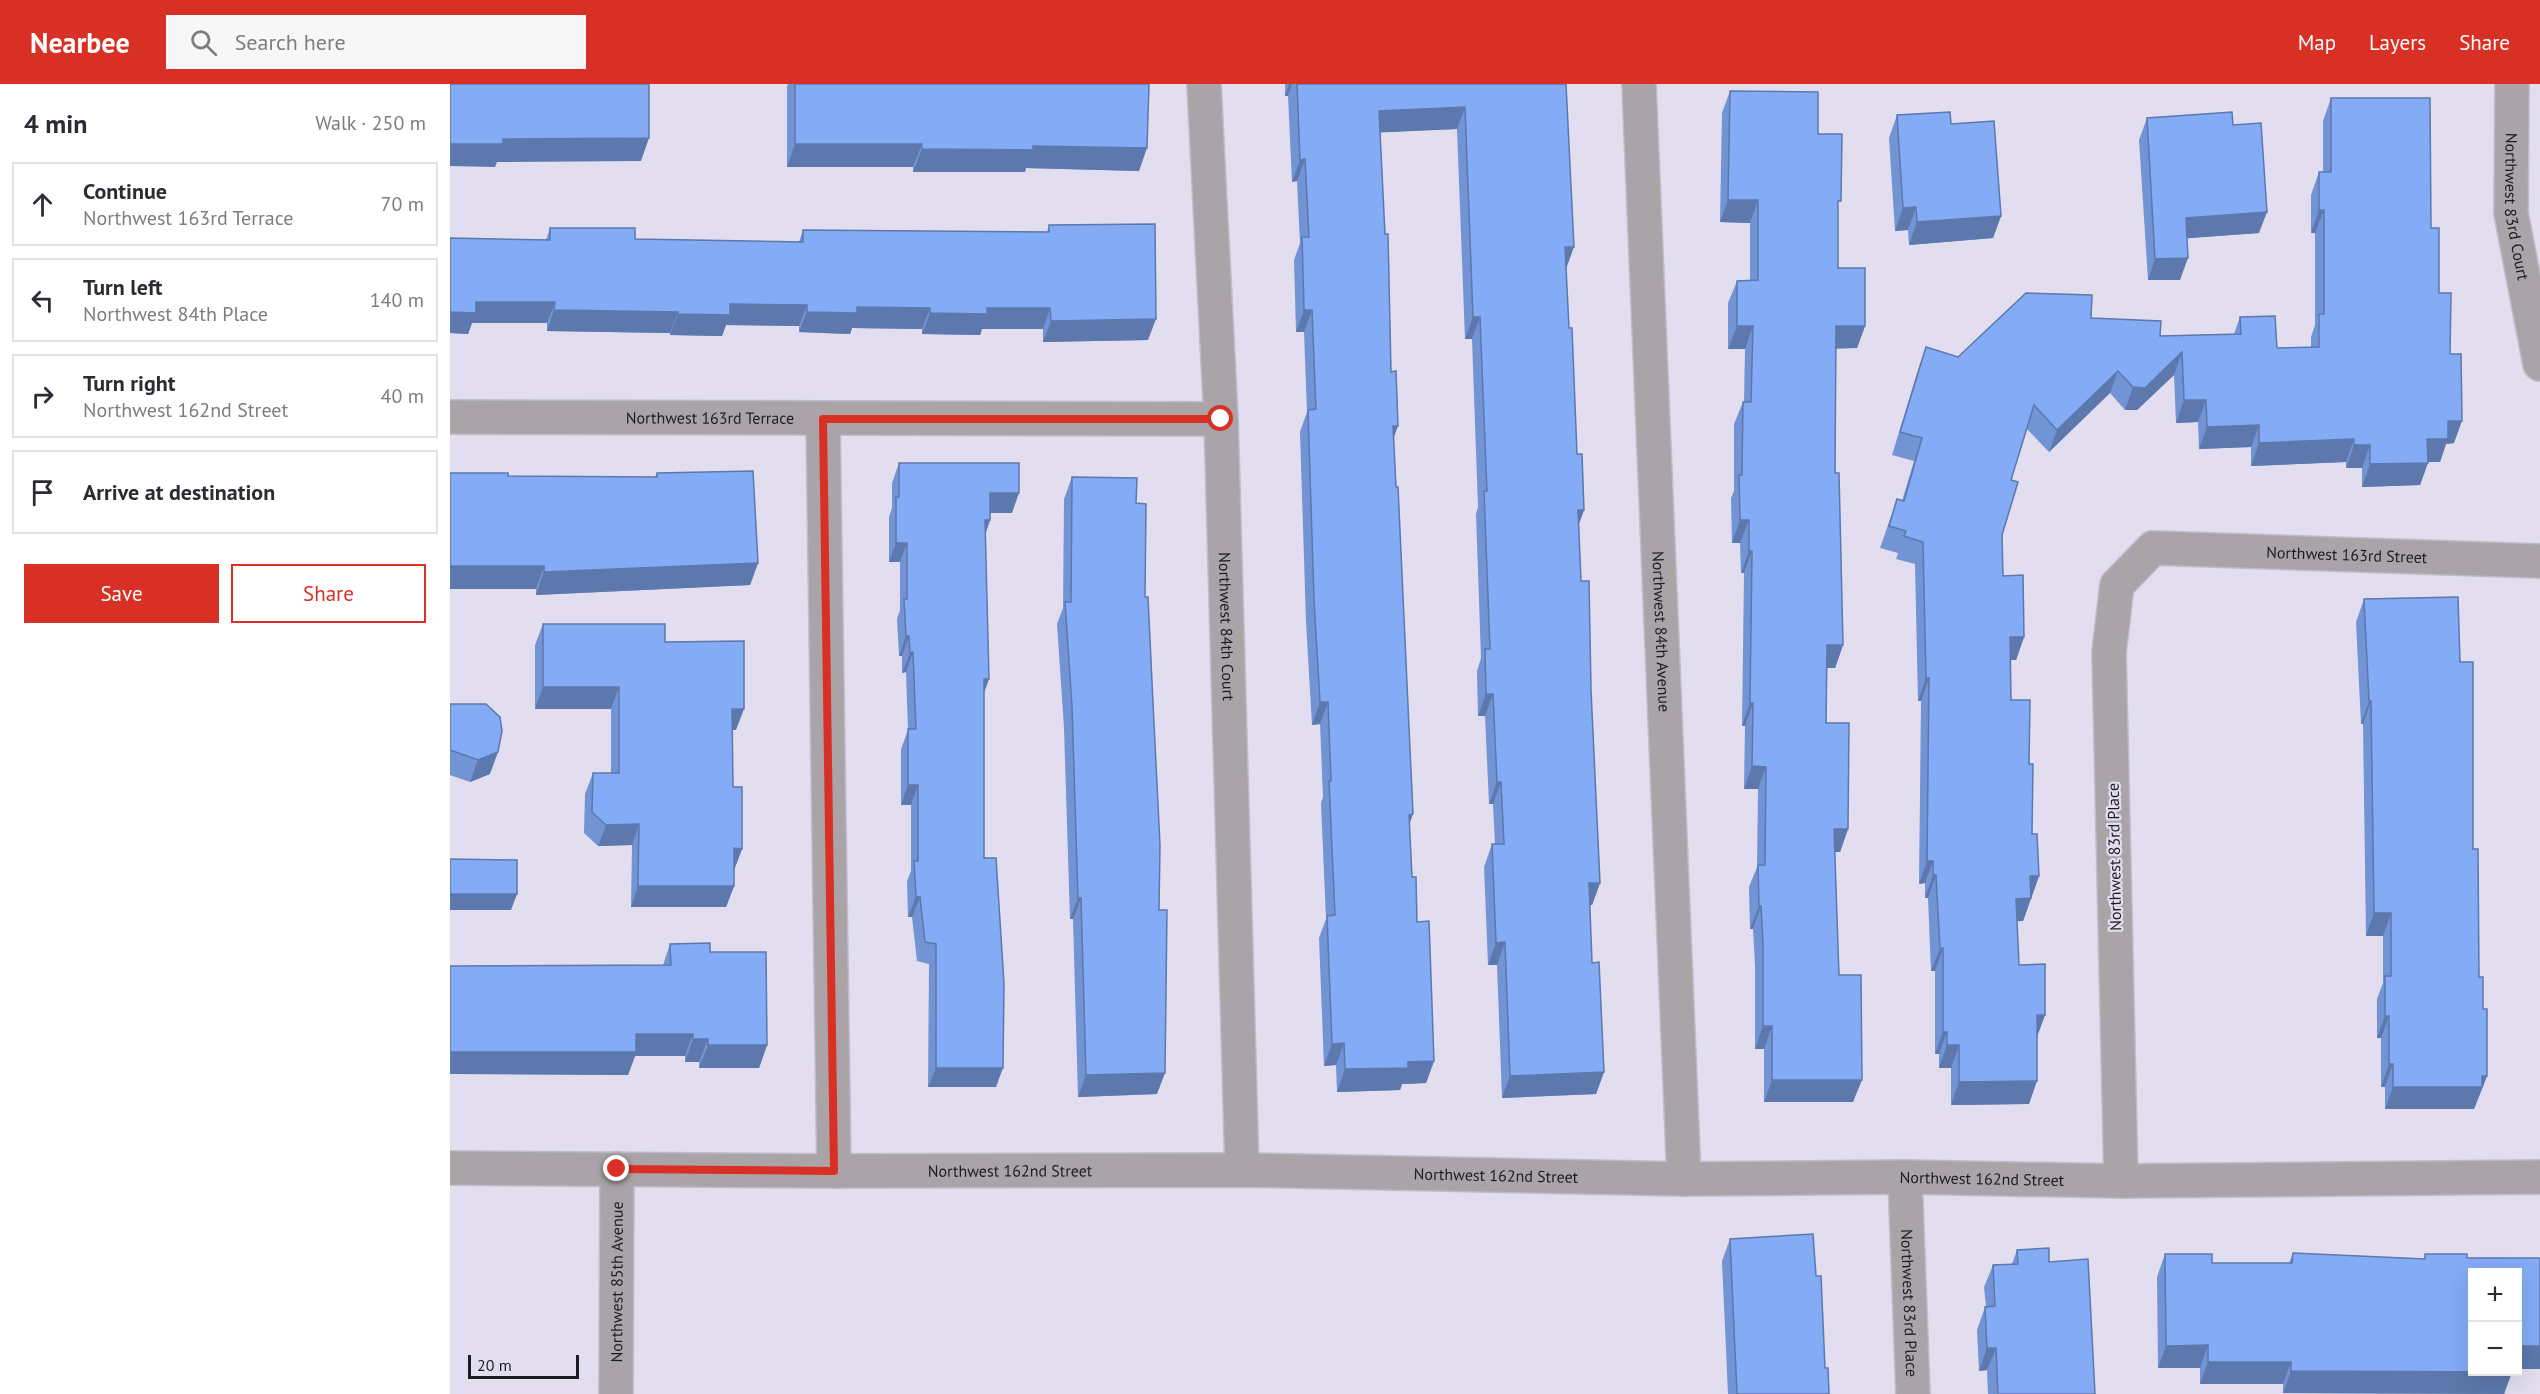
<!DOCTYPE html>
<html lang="en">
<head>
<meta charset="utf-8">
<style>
	:root { --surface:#fff; --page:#f7f7f7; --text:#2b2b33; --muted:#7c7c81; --line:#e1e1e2; --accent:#d93025 }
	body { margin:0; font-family:"PT Sans",sans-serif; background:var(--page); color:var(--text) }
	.controls { position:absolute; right:18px; bottom:18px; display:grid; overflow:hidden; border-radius:0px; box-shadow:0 6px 24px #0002 }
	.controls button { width:54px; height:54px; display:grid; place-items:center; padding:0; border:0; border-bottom:2px solid var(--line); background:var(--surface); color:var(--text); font:30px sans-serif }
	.scale { position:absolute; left:18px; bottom:15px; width:111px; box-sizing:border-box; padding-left:6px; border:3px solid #1d1c22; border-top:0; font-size:16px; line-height:21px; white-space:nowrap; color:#1d1c22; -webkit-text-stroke:4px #e2deef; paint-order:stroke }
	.stop { position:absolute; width:18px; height:18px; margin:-14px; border:4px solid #d93025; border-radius:50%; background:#fff }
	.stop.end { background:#d93025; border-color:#fff; box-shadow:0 2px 6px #0008 }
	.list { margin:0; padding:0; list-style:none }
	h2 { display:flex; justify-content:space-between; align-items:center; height:78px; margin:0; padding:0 24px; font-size:26px }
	h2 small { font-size:20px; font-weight:400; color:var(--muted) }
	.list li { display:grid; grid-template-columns:39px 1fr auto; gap:18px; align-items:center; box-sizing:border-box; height:84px; margin:0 12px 12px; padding:0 12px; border:2px solid var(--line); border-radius:0px }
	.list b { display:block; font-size:22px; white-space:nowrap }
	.list p { margin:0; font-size:20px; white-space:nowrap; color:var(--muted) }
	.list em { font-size:20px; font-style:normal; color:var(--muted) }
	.actions { display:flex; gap:12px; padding:18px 24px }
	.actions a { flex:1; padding:14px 0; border:2px solid var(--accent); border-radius:0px; text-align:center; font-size:21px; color:var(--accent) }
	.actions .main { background:var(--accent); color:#fff }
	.icon { flex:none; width:33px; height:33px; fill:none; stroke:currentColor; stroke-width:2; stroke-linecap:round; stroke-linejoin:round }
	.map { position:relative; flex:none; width:2090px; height:1310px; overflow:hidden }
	header { display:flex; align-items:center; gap:36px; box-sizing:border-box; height:84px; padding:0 30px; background:var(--accent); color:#fff }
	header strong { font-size:28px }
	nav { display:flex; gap:33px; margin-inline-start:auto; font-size:21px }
	.search { width:420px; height:54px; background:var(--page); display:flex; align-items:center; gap:15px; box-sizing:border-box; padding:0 21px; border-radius:0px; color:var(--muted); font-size:22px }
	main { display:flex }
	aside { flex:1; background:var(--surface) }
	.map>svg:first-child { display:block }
</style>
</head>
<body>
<header>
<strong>Nearbee</strong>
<div class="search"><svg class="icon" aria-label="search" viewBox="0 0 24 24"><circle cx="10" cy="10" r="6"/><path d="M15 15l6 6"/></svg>Search here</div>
<nav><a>Map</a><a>Layers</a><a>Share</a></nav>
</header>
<main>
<aside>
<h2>4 min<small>Walk · 250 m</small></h2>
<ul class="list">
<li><svg class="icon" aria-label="ahead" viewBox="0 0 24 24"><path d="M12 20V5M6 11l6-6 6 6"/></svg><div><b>Continue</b><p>Northwest 163rd Terrace</p></div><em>70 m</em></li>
<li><svg class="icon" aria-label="left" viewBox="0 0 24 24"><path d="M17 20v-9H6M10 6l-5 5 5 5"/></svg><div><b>Turn left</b><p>Northwest 84th Place</p></div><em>140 m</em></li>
<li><svg class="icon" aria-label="right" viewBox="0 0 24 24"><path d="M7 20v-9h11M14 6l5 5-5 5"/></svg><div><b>Turn right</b><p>Northwest 162nd Street</p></div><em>40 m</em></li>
<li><svg class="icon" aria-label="arrive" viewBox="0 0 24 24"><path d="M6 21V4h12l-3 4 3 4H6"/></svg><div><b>Arrive at destination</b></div></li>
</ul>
<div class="actions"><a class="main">Save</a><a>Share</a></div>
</aside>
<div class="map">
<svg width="2090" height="1310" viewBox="0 0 2090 1310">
	<rect width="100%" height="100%" fill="#e2deef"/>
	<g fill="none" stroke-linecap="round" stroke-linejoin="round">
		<g stroke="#bfbbca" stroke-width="36">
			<g id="minor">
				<path id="s1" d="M754,0L771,335L792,1086"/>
				<path id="s2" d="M1189,0L1234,1095"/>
				<path id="s3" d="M2062,0L2061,129L2090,280"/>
				<path id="s4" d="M0,333L771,335"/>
				<polyline points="373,335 384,1087"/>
				<path id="s5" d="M0,1084L384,1087L792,1086L1234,1095L1455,1093L1671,1097L2090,1093"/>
				<path id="s6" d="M1455,1093L1463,1310"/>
				<path id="s7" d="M1671,1097L1659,568L1667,501L1703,464L2090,477"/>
				<path id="s8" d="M166,1310L167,1085"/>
			</g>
		</g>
		<use href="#minor" stroke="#aaa3a8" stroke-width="33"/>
	</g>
	<g fill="#7293d4">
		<polygon points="338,0 699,0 689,87 576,84 575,88 463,88 463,83 337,83 337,3"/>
		<polygon points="835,0 1116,0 1116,183 1119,244 1127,370 1134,426 1129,439 1131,497 1141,606 1150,799 1142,821 1140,821 1142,879 1154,988 1146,1010 1052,1014 1047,881 1038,881 1034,783 1042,760 1045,760 1043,720 1039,720 1035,632 1028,632 1027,587 1031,574 1026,430 1028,423 1022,255 1015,255 1007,45 930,48 941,288 962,793 984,977 976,999 952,1000 950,1006 887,1008 886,981 874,982 869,854 876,835 871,719 873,713 870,640 862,641 856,538 850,348 857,328 854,248 846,248 844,176 850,159 847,97 842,98 838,12 835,12"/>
		<polygon points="1280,7 1368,50 1388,125 1388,184 1415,242 1407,264 1386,264 1385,389 1393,561 1385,584 1377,584 1376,639 1398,745 1390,768 1385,768 1389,891 1403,1018 1314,1018 1314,965 1305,965 1305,882 1303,845 1300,845 1299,803 1307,783 1308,705 1294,705 1295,642 1292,642 1294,489 1291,489 1290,459 1282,459 1281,414 1284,407 1284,340 1293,318 1294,318 1295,265 1278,265 1278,219 1287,197 1300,196 1300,139 1270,138 1272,29"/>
		<polygon points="1881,14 1981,144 1989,209 2000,270 2004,359 1996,360 1990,378 1978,378 1970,401 1912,403 1912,384 1896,384 1896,378 1801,382 1801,363 1749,365 1748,338 1726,339 1724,291 1687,326 1675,326 1660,309 1599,368 1577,345 1561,396 1552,451 1553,492 1574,553 1566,576 1561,576 1561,616 1579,680 1582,750 1589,792 1573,837 1567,837 1569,881 1595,931 1587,952 1579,1020 1501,1021 1501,984 1489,984 1489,970 1485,970 1485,887 1481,887 1478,814 1475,814 1475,799 1469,800 1471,617 1468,617 1465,480 1446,475 1448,469 1430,464 1447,415 1452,417 1464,377 1442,371 1468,286 1476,263 1508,273 1641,234 1710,252 1784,250 1790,233 1827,264 1861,263 1861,253 1865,241 1865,149 1861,149 1861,111 1869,88 1873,88 1873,37"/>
		<polygon points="1447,31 1501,40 1551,132 1543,154 1459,161 1458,146 1445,147 1439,54"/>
		<polygon points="1697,34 1783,41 1809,149 1737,154 1730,196 1698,196 1689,56"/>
		<polygon points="599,141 698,256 593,258 593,245 532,245 530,251 472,250 472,245 402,244 400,250 349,248 349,242 276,241 272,252 220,251 220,249 97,247 97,239 22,239 18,250 0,249 96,156 100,144 185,155 349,158 353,146 597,148"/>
		<polygon points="449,379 562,429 540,429 540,436 536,449 534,610 534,774 546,1003 478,1003 479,880 467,877 462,833 458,833 457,797 461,787 461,721 451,721 451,665 458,646 456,588 452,589 452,572 449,572 447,535 450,526 450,478 439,478 439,433 442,424 442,399"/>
		<polygon points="207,389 308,479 300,501 86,511 86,505 0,505 58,392 205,393"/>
		<polygon points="622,393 686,419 695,513 707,1010 628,1013 623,835 620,835 614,644 607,540 613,524 614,415"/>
		<polygon points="1914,515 2010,578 2023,765 2029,893 2033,925 2037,992 2024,1025 1935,1025 1935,1003 1931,1003 1931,954 1927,954 1927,915 1933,899 1933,852 1916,852 1913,640 1911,640 1906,538"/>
		<polygon points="93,540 215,558 286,646 282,646 283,703 292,765 284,786 284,802 276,823 181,823 182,761 148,762 134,749 135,710 143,689 161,689 161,625 85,625 85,561"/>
		<polygon points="0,620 40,690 20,698 0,691"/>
		<polygon points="220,860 260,868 317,961 309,984 249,984 249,978 235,978 235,972 185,972 178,991 0,990 0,882 213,881"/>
		<polygon points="1280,1155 1366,1192 1375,1284 1379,1310 1278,1310 1272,1177"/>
		<polygon points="1567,1166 1599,1178 1645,1310 1538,1310 1537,1286 1529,1287 1527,1246 1535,1223 1536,1223 1534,1203 1543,1181 1562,1180"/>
		<polygon points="1843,1169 1974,1175 1975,1170 2017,1170 2017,1174 2090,1174 2090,1285 2067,1285 2067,1188 2022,1188 2022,1287 2062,1287 2054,1310 1833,1309 1833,1300 1750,1300 1750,1284 1708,1284 1707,1193 1715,1170 1762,1170 1762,1179 1839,1179"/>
	</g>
	<g fill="#5c78ac">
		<polygon points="839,0 842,0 838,12 835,12"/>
		<polygon points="1015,23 1007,45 921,49 929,27"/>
		<polygon points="199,54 191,77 47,78 45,83 0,82 0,60 53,55"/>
		<polygon points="345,60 472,60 463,83 337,83"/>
		<polygon points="583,62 697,64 689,87 576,84 575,88 463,88 472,65"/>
		<polygon points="855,75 847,97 842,98 850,76"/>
		<polygon points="1278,116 1308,116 1300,139 1270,138"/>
		<polygon points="1466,123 1458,146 1445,147 1453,124"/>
		<polygon points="1869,126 1874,126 1865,149 1861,149"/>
		<polygon points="1817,128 1809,149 1728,155 1736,134"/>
		<polygon points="1551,132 1543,154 1459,161 1467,138"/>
		<polygon points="1115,163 1124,163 1116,185"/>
		<polygon points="1738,174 1730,196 1698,196 1705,175"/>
		<polygon points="26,218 105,218 97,239 22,239 18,250 0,249 0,228"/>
		<polygon points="280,220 357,221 349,242 276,241 272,252 220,251 228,230"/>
		<polygon points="407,223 480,224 472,245 402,244 400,250 349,248 357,228"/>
		<polygon points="537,224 600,224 593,245 532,245 530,251 472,250 480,229"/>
		<polygon points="104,226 228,228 220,249 97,247"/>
		<polygon points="854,226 862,226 854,248 846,248"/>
		<polygon points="1023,233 1030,233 1022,255 1015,255"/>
		<polygon points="706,235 698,256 593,258 601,237"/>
		<polygon points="1287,242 1303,242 1295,265 1278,265"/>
		<polygon points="1386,242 1415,242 1407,264 1378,265"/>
		<polygon points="1732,268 1724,291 1687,326 1675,326 1683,303"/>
		<polygon points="1668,287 1660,309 1599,368 1607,346"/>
		<polygon points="1734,316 1756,316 1748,338 1726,339"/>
		<polygon points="1998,337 2012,337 2004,359 1996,360 1990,378 1969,378 1977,355"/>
		<polygon points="1809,341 1801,363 1749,365 1757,343"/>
		<polygon points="943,342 948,342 940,364"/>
		<polygon points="1904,355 1896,378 1801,382 1809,359"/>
		<polygon points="1904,361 1920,361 1912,384 1896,384"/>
		<polygon points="1978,379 1970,401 1912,403 1920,380"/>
		<polygon points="540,409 569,409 562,429 533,429"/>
		<polygon points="1128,426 1134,426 1126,448"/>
		<polygon points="535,436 540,436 533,456"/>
		<polygon points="1290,436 1299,436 1290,459 1282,459"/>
		<polygon points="446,459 457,459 450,478 439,478"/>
		<polygon points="1299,467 1302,467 1294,489 1291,489"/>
		<polygon points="308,479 300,501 86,511 94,488"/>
		<polygon points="0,482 94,482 86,505 0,505"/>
		<polygon points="456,552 459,552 452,572 449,572"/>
		<polygon points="1560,553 1574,553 1566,576 1552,576"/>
		<polygon points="1377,561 1393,561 1385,584 1369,584"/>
		<polygon points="463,568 456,588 452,589 460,569"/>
		<polygon points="1476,594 1479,594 1471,617 1468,617"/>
		<polygon points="534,595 539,595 532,615"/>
		<polygon points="93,603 169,603 161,625 85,625"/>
		<polygon points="1036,610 1043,610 1035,632 1028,632"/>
		<polygon points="1919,617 1921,617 1913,640 1911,640"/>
		<polygon points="870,618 878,618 870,640 862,641"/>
		<polygon points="1300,619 1303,619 1295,642 1292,642"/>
		<polygon points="282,625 294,625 286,646 274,646"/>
		<polygon points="48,668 40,690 20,698 28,676"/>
		<polygon points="1302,682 1316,683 1308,705 1294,705"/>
		<polygon points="1047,698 1051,698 1043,720 1039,720"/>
		<polygon points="458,701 468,701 461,721 451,721"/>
		<polygon points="963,730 955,753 959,731"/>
		<polygon points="189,740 182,761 148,762 156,741"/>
		<polygon points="1384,745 1398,745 1390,768 1376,768"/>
		<polygon points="284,764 292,765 284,786"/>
		<polygon points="1477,777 1483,777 1475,799 1469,800"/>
		<polygon points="1483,791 1486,791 1478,814 1475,814"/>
		<polygon points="1580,792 1589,792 1573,837 1558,838 1566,815"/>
		<polygon points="1139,799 1150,799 1142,821 1131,821"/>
		<polygon points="188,802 284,802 276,823 181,823"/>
		<polygon points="0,810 67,810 61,826 0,826"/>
		<polygon points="466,813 470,813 462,833 458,833"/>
		<polygon points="628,814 631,814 623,835 620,835"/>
		<polygon points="1309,822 1311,822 1303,845 1300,845"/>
		<polygon points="1924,829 1941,829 1933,852 1916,852"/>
		<polygon points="1055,858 1047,881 1038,881 1046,859"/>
		<polygon points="1493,864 1485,887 1481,887 1490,865"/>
		<polygon points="1587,931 1595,931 1587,953"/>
		<polygon points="1935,932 1939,932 1931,954 1927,954"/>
		<polygon points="1313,942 1322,942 1314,965 1305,965"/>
		<polygon points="1493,948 1497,948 1489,970 1485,970"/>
		<polygon points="186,950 243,950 235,972 185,972 178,991 0,990 0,968"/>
		<polygon points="243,955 258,955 249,978 235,978"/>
		<polygon points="894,959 886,981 874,982 882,960"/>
		<polygon points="258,961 317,961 309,984 249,984"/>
		<polygon points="1497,961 1509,961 1501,984 1489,984"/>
		<polygon points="984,977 976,999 952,1000 950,1006 887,1008 895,985 958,978"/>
		<polygon points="1939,980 1943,980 1935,1003 1931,1003"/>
		<polygon points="486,984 553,984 546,1003 478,1003"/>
		<polygon points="1154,988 1146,1010 1052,1014 1060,992"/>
		<polygon points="715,989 707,1010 628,1013 636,991"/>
		<polygon points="2032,992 2037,992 2024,1025 1935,1025 1943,1003"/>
		<polygon points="1322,996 1412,996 1403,1018 1314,1018"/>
		<polygon points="1587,997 1579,1020 1501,1021 1509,998"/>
		<polygon points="1758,1261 1750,1284 1708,1284 1716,1262"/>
		<rect x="2067" y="1262" width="23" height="23"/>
		<polygon points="1537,1264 1546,1264 1537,1286 1529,1287"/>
		<polygon points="1758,1278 1841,1278 1833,1300 1750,1300"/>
		<polygon points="1841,1287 2062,1288 2054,1310 1833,1309"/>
	</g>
	<g fill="#84abf6" stroke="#5c78ac" stroke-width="1.5">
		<polygon points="0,0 199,0 199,54 53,55 53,60 0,60"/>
		<polygon points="345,0 699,0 697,64 583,62 583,66 472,65 472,60 345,60"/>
		<polygon points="847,0 1116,0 1124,163 1115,163 1119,244 1122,244 1127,370 1132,370 1134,426 1128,426 1131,497 1139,497 1141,606 1150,799 1139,799 1142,879 1149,878 1154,988 1060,992 1055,858 1046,859 1042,760 1054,760 1051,698 1047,698 1043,610 1036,610 1035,565 1040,565 1034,407 1037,407 1030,233 1023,233 1015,23 929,27 935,150 938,150 941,288 946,287 948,342 943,342 946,403 948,403 963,730 959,731 962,793 966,793 967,838 979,837 984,977 958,978 958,984 895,985 894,959 882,960 877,832 885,831 879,697 881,697 878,618 870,618 864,516 858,326 866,325 862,226 854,226 852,153 859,153 855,75 850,76"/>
		<polygon points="1280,7 1368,8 1368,50 1392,50 1391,117 1388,117 1388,184 1415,184 1415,242 1386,242 1385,389 1389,389 1393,561 1377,561 1376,639 1399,639 1398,745 1384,745 1389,891 1411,891 1412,996 1322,996 1322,942 1313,942 1313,859 1311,822 1309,822 1308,781 1315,781 1316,683 1302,682 1303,619 1300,619 1302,467 1299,467 1299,436 1290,436 1289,391 1292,391 1293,318 1301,318 1303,242 1287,242 1287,197 1308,196 1308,116 1278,116"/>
		<polygon points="1881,14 1980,14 1981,144 1989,144 1989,209 2001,209 2000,270 2011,270 2012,337 1998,337 1998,355 1977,355 1978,379 1920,380 1920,361 1904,361 1904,355 1809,359 1809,341 1757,343 1756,316 1734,316 1732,268 1695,304 1683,303 1668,287 1607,346 1584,321 1561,396 1568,398 1552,451 1553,492 1573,491 1574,553 1560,553 1561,616 1580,616 1579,680 1583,680 1582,750 1587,750 1589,792 1580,792 1581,814 1566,815 1569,881 1595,880 1595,931 1587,931 1587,997 1509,998 1509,961 1497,961 1497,948 1493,948 1493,864 1490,865 1486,791 1483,791 1483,777 1477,777 1479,594 1476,594 1473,458 1454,452 1456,447 1439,442 1447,415 1454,417 1472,354 1450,348 1476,263 1508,273 1576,209 1642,211 1641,234 1711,237 1710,252 1791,250 1790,233 1825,232 1827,264 1869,263 1869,230 1874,230 1874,126 1869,126 1869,88 1881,88"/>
		<polygon points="1500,28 1501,40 1544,37 1551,132 1467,138 1466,123 1453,124 1447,31"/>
		<polygon points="1782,28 1783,41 1811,39 1817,128 1736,134 1738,174 1705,175 1697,34"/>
		<polygon points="705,140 706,235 601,237 600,224 537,224 537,230 480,229 480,224 407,223 407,229 357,228 357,221 280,220 280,231 228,230 228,228 104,226 105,218 26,218 26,229 0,228 0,154 100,156 100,144 185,144 185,155 353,158 353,146 599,148 599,141"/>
		<polygon points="449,379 569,379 569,409 540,409 540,436 535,436 539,595 534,595 534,774 546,774 554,900 553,984 486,984 486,860 475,858 470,813 466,813 464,777 468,777 468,701 458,701 458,645 466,645 463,568 460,569 459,552 456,552 454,515 457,515 457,459 446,459 446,413 449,413"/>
		<polygon points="303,387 308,479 94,488 94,482 0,482 0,389 58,389 58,392 207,393 207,389"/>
		<polygon points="622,393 687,394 686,419 696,420 695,513 698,513 702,598 710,761 709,826 717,826 715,989 636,991 631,814 628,814 622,622 615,518 621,518"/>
		<polygon points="2008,513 2010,578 2023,578 2023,765 2028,765 2029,893 2033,893 2033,925 2037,925 2037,992 2032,992 2032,1003 1943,1003 1943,980 1939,980 1939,932 1935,932 1935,892 1941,892 1941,829 1924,829 1921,617 1919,617 1914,515"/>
		<polygon points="93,540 215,540 215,558 294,557 294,625 282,625 283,703 292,703 292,765 284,764 284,802 188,802 189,740 156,741 142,728 143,689 169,689 169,603 93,603"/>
		<polygon points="0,620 36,620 50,633 52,647 48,668 28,676 0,666"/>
		<polygon points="0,775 67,776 67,810 0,810"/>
		<polygon points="260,859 260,868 316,868 317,961 258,961 258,955 243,955 243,950 186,950 186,968 0,968 0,882 221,881 220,860"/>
		<polygon points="1363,1150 1366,1192 1371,1192 1375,1284 1378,1284 1379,1310 1287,1310 1280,1155"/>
		<polygon points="1599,1164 1599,1178 1638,1175 1645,1310 1548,1310 1546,1264 1537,1264 1535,1223 1545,1222 1543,1181 1568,1180 1567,1166"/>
		<polygon points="1843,1169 1975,1175 1975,1170 2017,1170 2017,1174 2090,1174 2090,1262 2067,1262 2067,1188 2022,1188 2022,1287 2062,1287 2062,1288 1841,1287 1841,1278 1758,1278 1758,1261 1716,1262 1715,1170 1762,1170 1762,1179 1842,1179"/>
	</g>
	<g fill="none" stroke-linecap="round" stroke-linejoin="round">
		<polyline stroke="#d93025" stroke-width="8" points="167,1085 384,1087 373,335 771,335"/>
	</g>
	<g text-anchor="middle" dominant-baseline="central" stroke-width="4.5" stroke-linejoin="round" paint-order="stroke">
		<g font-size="16" fill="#1d1c22" stroke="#e2deef">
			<text stroke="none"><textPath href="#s3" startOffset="123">Northwest 83rd Court</textPath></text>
			<text stroke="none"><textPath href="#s4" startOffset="260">Northwest 163rd Terrace</textPath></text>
			<text stroke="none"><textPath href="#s7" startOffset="842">Northwest 163rd Street</textPath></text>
			<text stroke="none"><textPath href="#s1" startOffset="543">Northwest 84th Court</textPath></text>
			<text stroke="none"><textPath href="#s2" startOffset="548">Northwest 84th Avenue</textPath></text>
			<text transform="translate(1664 773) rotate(-91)">Northwest 83rd Place</text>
			<text stroke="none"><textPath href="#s5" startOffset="560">Northwest 162nd Street</textPath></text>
			<text stroke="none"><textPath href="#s5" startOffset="1046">Northwest 162nd Street</textPath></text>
			<text stroke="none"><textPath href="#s5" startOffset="1532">Northwest 162nd Street</textPath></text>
			<text stroke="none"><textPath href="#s8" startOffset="112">Northwest 85th Avenue</textPath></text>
			<text stroke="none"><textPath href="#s6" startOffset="126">Northwest 83rd Place</textPath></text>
		</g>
	</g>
</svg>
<div class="controls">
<button>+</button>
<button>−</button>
</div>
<div class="scale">20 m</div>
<div class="stop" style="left:771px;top:335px"></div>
<div class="stop end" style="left:167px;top:1085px"></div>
</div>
</main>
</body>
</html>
